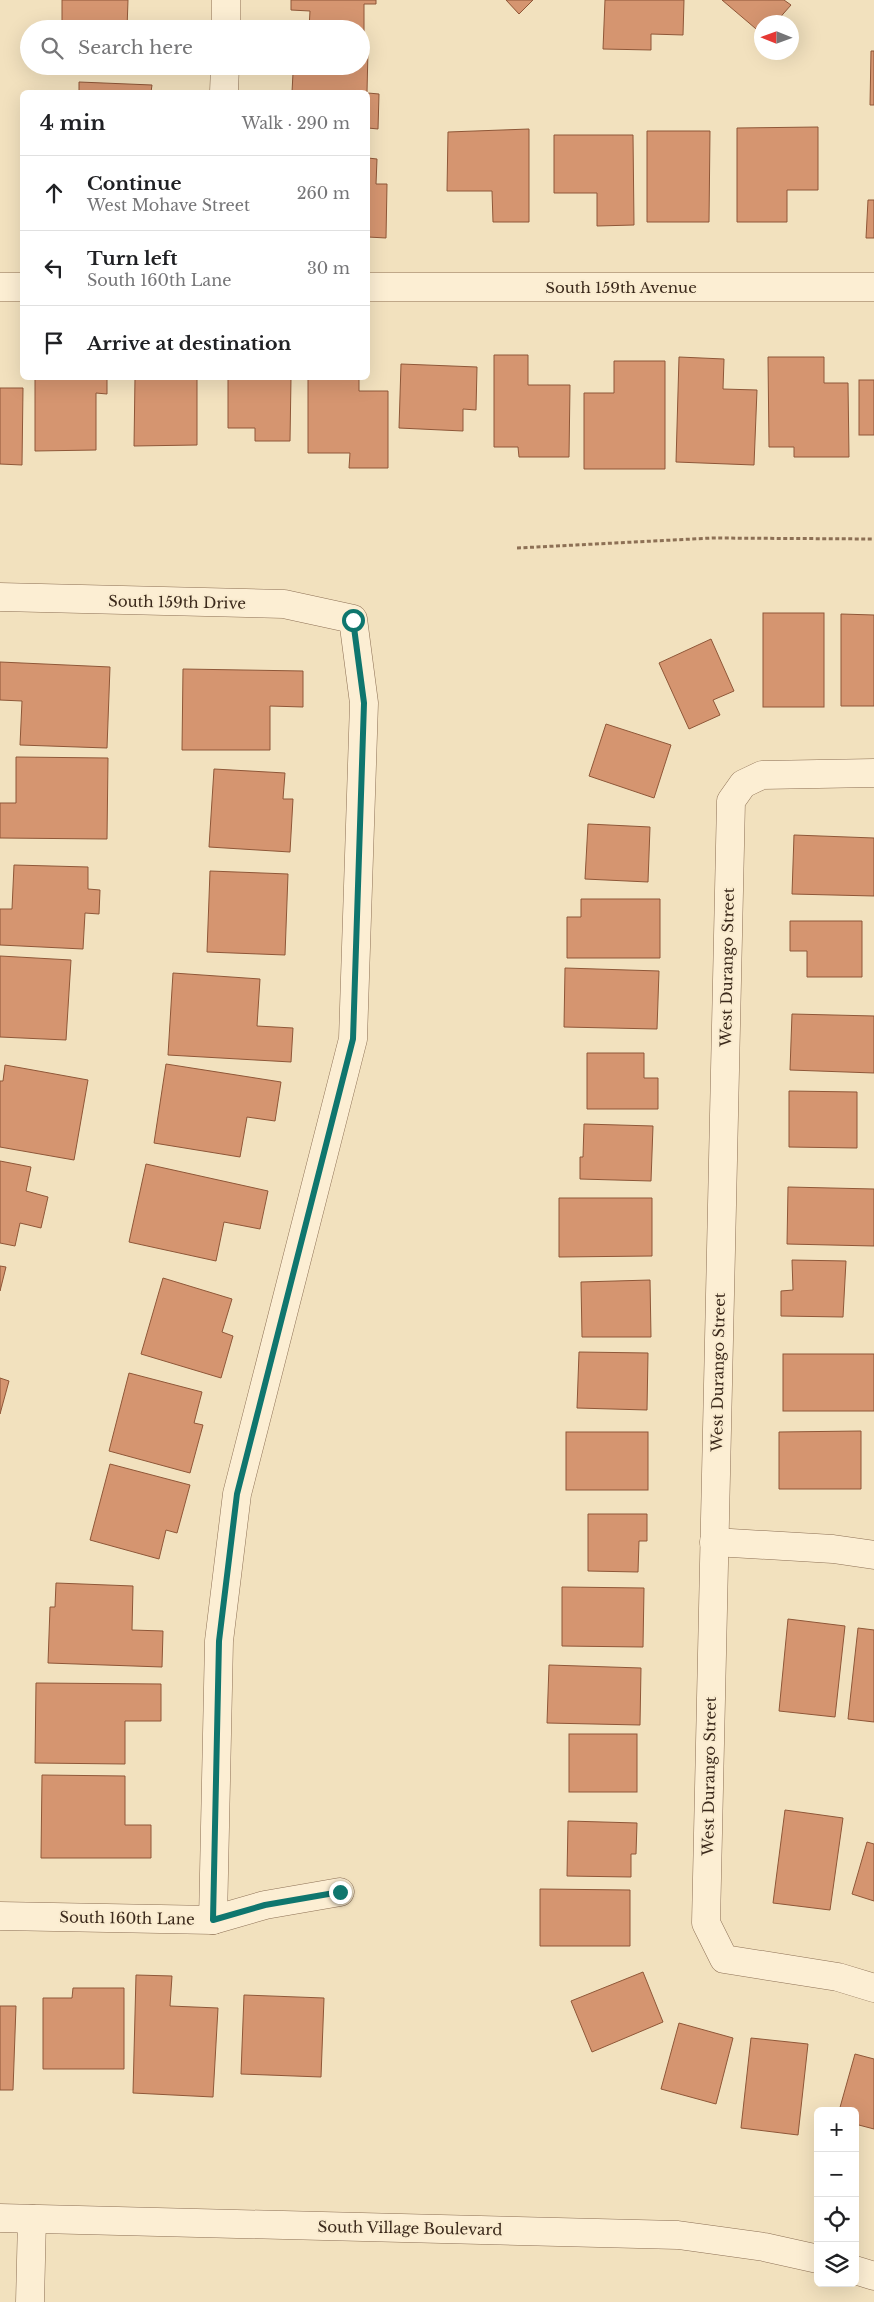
<!DOCTYPE html>
<html lang="en">
<head>
<meta charset="utf-8">
<style>
	:root { --surface:#fff; --page:#f2f2f2; --text:#202124; --muted:#757577; --line:#e0e0e0 }
	body { margin:0; font-family:"Libre Baskerville",serif; background:var(--page); color:var(--text) }
	.controls { position:absolute; right:15px; bottom:15px; display:grid; overflow:hidden; border-radius:8px; box-shadow:0 5px 20px #0002 }
	.controls button { width:45px; height:45px; display:grid; place-items:center; padding:0; border:0; border-bottom:1px solid var(--line); background:var(--surface); color:var(--text); font:25px sans-serif }
	.compass { position:absolute; left:754px; top:15px; width:45px; height:45px; border-radius:50%; background:var(--surface); box-shadow:0 5px 20px #0002; rotate:271deg }
	.stop { position:absolute; width:15px; height:15px; margin:-11px; border:4px solid #0f766e; border-radius:50%; background:#fff }
	.stop.end { background:#0f766e; border-color:#fff; box-shadow:0 1px 5px #0008 }
	.list { margin:0; padding:0; list-style:none }
	h2 { display:flex; justify-content:space-between; align-items:center; height:65px; margin:0; padding:0 20px; font-size:21px }
	h2 small { font-size:16px; font-weight:400; color:var(--muted) }
	.list li { display:grid; grid-template-columns:32px 1fr auto; gap:15px; align-items:center; box-sizing:border-box; height:75px; padding:0 20px; border-top:1px solid var(--line) }
	.list b { display:block; font-size:19px; white-space:nowrap }
	.list p { margin:0; font-size:16px; white-space:nowrap; color:var(--muted) }
	.list em { font-size:16px; font-style:normal; color:var(--muted) }
	.icon { flex:none; width:28px; height:28px; fill:none; stroke:currentColor; stroke-width:2; stroke-linecap:round; stroke-linejoin:round }
	.map { position:relative; flex:none; width:874px; height:2302px; overflow:hidden }
	.search { position:absolute; background:var(--surface); box-shadow:0 5px 20px #0002; left:20px; top:20px; width:350px; height:55px; display:flex; align-items:center; gap:12px; box-sizing:border-box; padding:0 18px; border-radius:28px; color:var(--muted); font-size:19px }
	.panel { position:absolute; background:var(--surface); box-shadow:0 5px 20px #0002; left:20px; top:90px; width:350px; height:290px; border-radius:8px }
	.map>svg:first-child { display:block }
</style>
</head>
<body>
<div class="map">
<svg width="874" height="2302" viewBox="0 0 874 2302">
	<rect width="100%" height="100%" fill="#f2e1be"/>
	<g fill="#d59570" stroke="#8f5738">
		<polygon points="62,0 128,0 127,29 62,29"/>
		<polygon points="291,0 376,0 376,4 364,4 364,38 361,38 361,29 309,29 310,11 291,10"/>
		<polygon points="506,0 533,0 519,14"/>
		<polygon points="605,0 684,0 683,35 651,34 651,50 603,49"/>
		<polygon points="722,0 784,0 791,5 776,22 762,22 762,34"/>
		<polygon points="361,50 368,50 367,92 292,92 293,73 312,74 312,66 361,66"/>
		<polygon points="871,51 874,51 874,105 870,105"/>
		<polygon points="79,82 152,85 151,92 79,92"/>
		<polygon points="368,93 379,94 378,129 368,128"/>
		<polygon points="818,127 818,190 787,190 787,222 737,222 737,128"/>
		<polygon points="529,129 529,222 493,222 492,191 447,191 448,132"/>
		<polygon points="647,131 710,131 709,222 647,222"/>
		<polygon points="554,135 633,135 634,225 597,226 597,193 554,193"/>
		<polygon points="368,158 377,159 376,184 387,184 386,238 368,237"/>
		<polygon points="868,200 874,200 874,238 866,238"/>
		<polygon points="494,355 528,355 528,385 570,385 569,457 519,457 518,447 494,447"/>
		<polygon points="679,357 724,359 723,389 757,390 754,465 676,462"/>
		<polygon points="768,357 824,357 824,383 848,383 849,457 794,457 794,447 769,447"/>
		<polygon points="614,361 665,361 665,469 584,469 584,393 614,393"/>
		<polygon points="401,364 477,367 476,410 463,409 463,431 399,428"/>
		<polygon points="35,378 107,378 107,394 96,393 96,450 35,451"/>
		<polygon points="135,378 197,378 197,445 134,446"/>
		<polygon points="228,378 291,378 290,441 255,441 255,428 228,428"/>
		<polygon points="308,378 359,378 359,391 388,391 388,468 349,468 350,453 308,453"/>
		<rect x="859" y="380" width="15" height="55"/>
		<polygon points="0,388 23,388 22,465 0,464"/>
		<rect x="763" y="613" width="61" height="94"/>
		<polygon points="841,614 874,615 874,706 841,706"/>
		<polygon points="711,639 734,691 713,700 720,715 689,729 659,663"/>
		<polygon points="0,662 110,667 107,748 20,745 22,701 0,700"/>
		<polygon points="183,669 303,671 303,707 270,706 270,750 182,750"/>
		<polygon points="606,724 671,745 654,798 589,776"/>
		<polygon points="16,757 108,758 107,839 0,838 0,803 16,803"/>
		<polygon points="214,769 285,773 283,799 293,799 290,852 209,847"/>
		<polygon points="588,824 650,827 648,882 585,879"/>
		<polygon points="794,835 874,838 874,896 792,894"/>
		<polygon points="14,865 88,867 88,889 100,890 99,914 85,913 83,949 0,945 0,909 12,909"/>
		<polygon points="210,871 288,874 285,955 207,952"/>
		<polygon points="581,899 660,899 660,958 567,958 567,917 581,917"/>
		<polygon points="790,921 862,921 862,977 807,977 807,951 790,951"/>
		<polygon points="0,956 71,960 66,1040 0,1037"/>
		<polygon points="565,968 659,971 657,1029 564,1027"/>
		<polygon points="173,973 260,979 257,1026 293,1028 291,1062 168,1055"/>
		<polygon points="792,1014 874,1016 874,1073 790,1070"/>
		<polygon points="587,1053 644,1053 644,1078 658,1078 658,1109 587,1109"/>
		<polygon points="166,1064 281,1082 275,1121 247,1117 240,1157 154,1143"/>
		<polygon points="5,1065 88,1080 74,1160 0,1147 0,1081 3,1081"/>
		<polygon points="789,1091 857,1092 857,1148 789,1147"/>
		<polygon points="584,1124 653,1126 651,1181 580,1179 580,1157 583,1157"/>
		<polygon points="0,1161 31,1167 26,1191 48,1197 41,1228 20,1223 15,1246 0,1243"/>
		<polygon points="146,1164 268,1191 260,1229 224,1222 216,1261 129,1242"/>
		<polygon points="788,1187 874,1189 874,1246 787,1244"/>
		<polygon points="559,1198 652,1198 652,1256 559,1257"/>
		<polygon points="792,1260 846,1261 843,1317 781,1316 781,1291 793,1290"/>
		<polygon points="0,1266 6,1267 0,1291"/>
		<polygon points="163,1278 232,1299 222,1332 233,1336 221,1378 141,1354"/>
		<polygon points="650,1280 651,1337 582,1337 581,1282"/>
		<polygon points="579,1352 648,1353 647,1410 577,1408"/>
		<rect x="783" y="1354" width="91" height="57"/>
		<polygon points="129,1373 202,1392 194,1423 203,1425 190,1473 109,1451"/>
		<polygon points="0,1378 9,1381 0,1414"/>
		<polygon points="861,1431 861,1489 779,1489 779,1432"/>
		<rect x="566" y="1432" width="82" height="58"/>
		<polygon points="110,1464 190,1485 177,1533 166,1530 159,1559 90,1540"/>
		<polygon points="588,1514 647,1514 647,1541 639,1541 638,1572 588,1571"/>
		<polygon points="56,1583 133,1586 132,1630 163,1631 162,1667 48,1663 50,1607 55,1607"/>
		<polygon points="562,1587 644,1588 643,1647 562,1646"/>
		<polygon points="788,1619 845,1626 835,1717 779,1711"/>
		<polygon points="858,1628 874,1630 874,1722 848,1719"/>
		<polygon points="549,1665 641,1668 640,1725 547,1723"/>
		<polygon points="36,1683 161,1684 161,1721 125,1721 125,1764 35,1763"/>
		<rect x="569" y="1734" width="68" height="58"/>
		<polygon points="42,1775 125,1776 125,1825 151,1825 151,1858 41,1858"/>
		<polygon points="785,1810 843,1818 830,1910 773,1903"/>
		<polygon points="568,1821 637,1823 636,1854 631,1854 631,1877 567,1876"/>
		<polygon points="867,1842 874,1844 874,1901 852,1894"/>
		<polygon points="540,1889 630,1890 630,1946 540,1946"/>
		<polygon points="643,1972 663,2022 592,2052 571,2001"/>
		<polygon points="136,1975 172,1976 170,2006 218,2008 213,2097 133,2093"/>
		<polygon points="73,1988 124,1988 124,2069 43,2069 43,1998 72,1998"/>
		<polygon points="244,1995 324,1998 321,2077 241,2074"/>
		<polygon points="0,2006 16,2006 13,2090 0,2090"/>
		<polygon points="679,2023 733,2038 716,2104 661,2089"/>
		<polygon points="751,2038 808,2044 798,2135 741,2128"/>
		<polygon points="855,2054 874,2059 874,2129 855,2124 855,2111 839,2111"/>
	</g>
	<g fill="none" stroke-linecap="round" stroke-linejoin="round">
		<g stroke="#8d7055" stroke-width="29">
			<g id="minor">
				<polyline points="226,29 226,0"/>
				<polyline points="224,92 225,66"/>
				<polyline points="0,287 22,287"/>
				<polyline points="368,287 874,287"/>
				<polyline points="0,597 284,604 353,619 364,703 353,1039 237,1494 219,1641 213,1920"/>
				<polyline points="874,773 762,775 743,784 731,801 706,1923 724,1959 838,1977 874,1988"/>
				<polyline points="714,1542 833,1549 874,1555"/>
				<polyline points="0,1916 213,1920 265,1905 340,1892"/>
				<polyline points="30,2302 32,2219"/>
			</g>
		</g>
		<g stroke="#8d7055" stroke-width="29">
			<g id="tertiary">
				<polyline points="0,2218 678,2235 764,2247 818,2259"/>
				<polyline points="855,2270 874,2276"/>
			</g>
		</g>
		<polyline stroke="#8d7055" stroke-width="3" stroke-dasharray="4 2.5" stroke-linecap="butt" points="517,548 712,538 874,539"/>
		<use href="#minor" stroke="#fceed3" stroke-width="28"/>
		<use href="#tertiary" stroke="#fceed3" stroke-width="28"/>
	</g>
	<g fill="none" stroke-linecap="round" stroke-linejoin="round">
		<polyline stroke="#0f766e" stroke-width="6" points="340,1892 265,1905 213,1920 219,1641 237,1494 353,1039 364,703 353,620"/>
	</g>
	<g text-anchor="middle" dominant-baseline="central" stroke-width="4" stroke-linejoin="round" paint-order="stroke">
		<g font-size="15" fill="#3b291b" stroke="#f9ebcf">
			<text x="621" y="287">South 159th Avenue</text>
			<text transform="translate(177 602) rotate(1)">South 159th Drive</text>
			<text transform="translate(727 967) rotate(-89)">West Durango Street</text>
			<text transform="translate(718 1372) rotate(-89)">West Durango Street</text>
			<text transform="translate(709 1776) rotate(-89)">West Durango Street</text>
			<text transform="translate(127 1918) rotate(1)">South 160th Lane</text>
			<text transform="translate(410 2228) rotate(1)">South Village Boulevard</text>
		</g>
	</g>
</svg>
<div class="controls">
<button>+</button>
<button>−</button>
<button><svg class="icon" aria-label="locate" viewBox="0 0 24 24"><circle cx="12" cy="12" r="6"/><path d="M12 2v4M12 18v4M2 12h4M18 12h4"/></svg></button>
<button><svg class="icon" aria-label="layers" viewBox="0 0 24 24"><path d="M12 4l9 5-9 5-9-5zM3 14l9 5 9-5"/></svg></button>
</div>
<svg class="compass" viewBox="-18 -18 36 36"><path d="M0-13l5 13h-10z" fill="#e53935"/><path d="M0 13l5-13h-10z" fill="#757577"/></svg>
<div class="stop" style="left:353px;top:620px"></div>
<div class="stop end" style="left:340px;top:1892px"></div>
<div class="search"><svg class="icon" aria-label="search" viewBox="0 0 24 24"><circle cx="10" cy="10" r="6"/><path d="M15 15l6 6"/></svg>Search here</div>
<section class="panel">
<h2>4 min<small>Walk · 290 m</small></h2>
<ul class="list">
<li><svg class="icon" aria-label="ahead" viewBox="0 0 24 24"><path d="M12 20V5M6 11l6-6 6 6"/></svg><div><b>Continue</b><p>West Mohave Street</p></div><em>260 m</em></li>
<li><svg class="icon" aria-label="left" viewBox="0 0 24 24"><path d="M17 20v-9H6M10 6l-5 5 5 5"/></svg><div><b>Turn left</b><p>South 160th Lane</p></div><em>30 m</em></li>
<li><svg class="icon" aria-label="arrive" viewBox="0 0 24 24"><path d="M6 21V4h12l-3 4 3 4H6"/></svg><div><b>Arrive at destination</b></div></li>
</ul>
</section>
</div>
</body>
</html>
